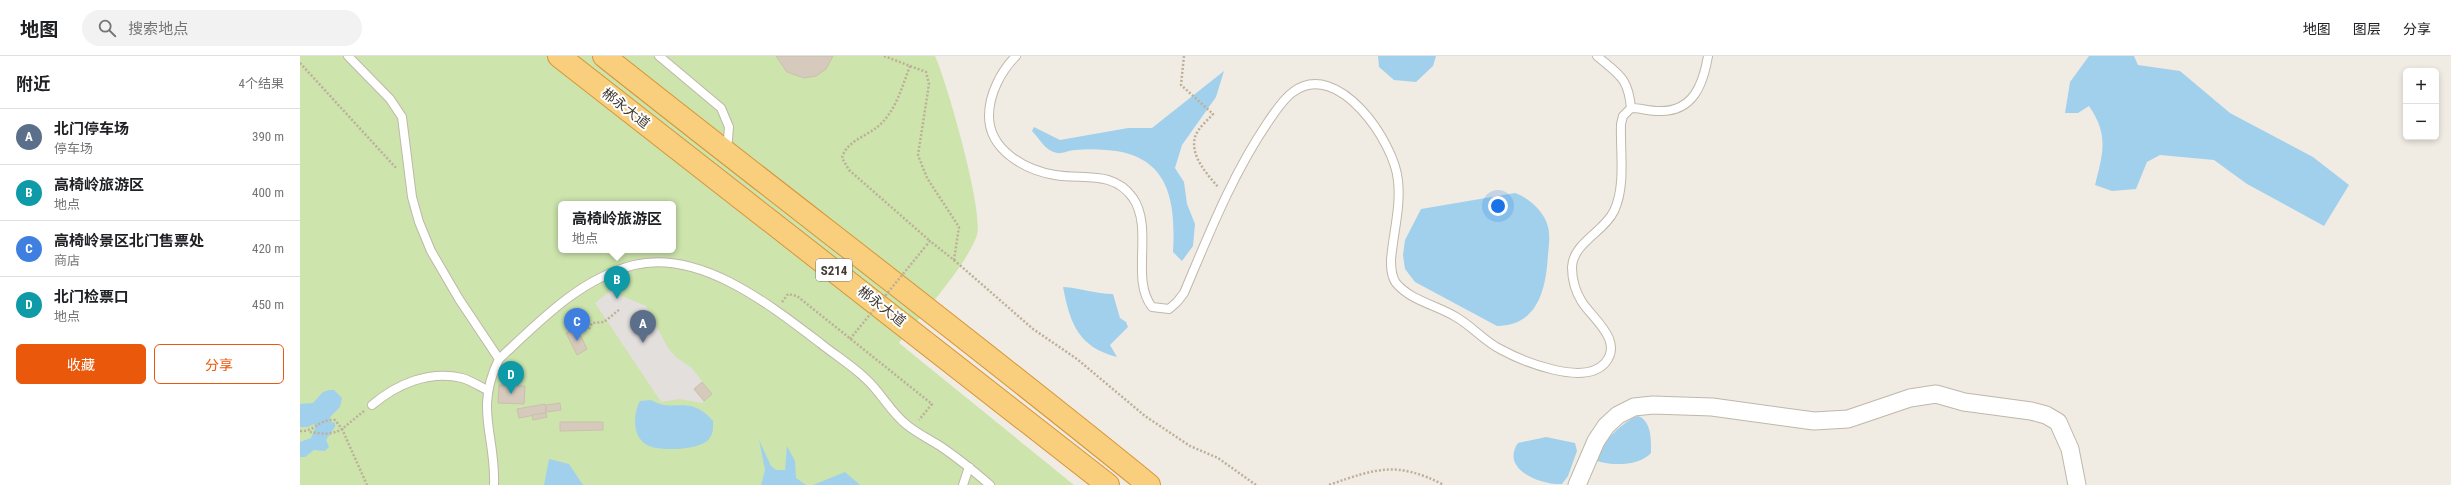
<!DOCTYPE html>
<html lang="zh">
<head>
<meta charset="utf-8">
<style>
	:root { --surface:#fff; --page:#f2f2f2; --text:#202124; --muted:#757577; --line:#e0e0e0; --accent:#ea580c }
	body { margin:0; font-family:"Roboto Condensed","Noto Sans SC",sans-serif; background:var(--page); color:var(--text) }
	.controls { position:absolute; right:12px; top:12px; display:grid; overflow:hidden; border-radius:6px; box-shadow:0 2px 6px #0003 }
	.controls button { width:36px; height:36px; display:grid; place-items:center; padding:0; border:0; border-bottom:1px solid var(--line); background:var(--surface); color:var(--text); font:20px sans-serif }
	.you { position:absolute; left:1198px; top:150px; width:14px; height:14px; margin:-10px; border:3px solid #fff; border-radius:50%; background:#1a73e8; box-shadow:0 0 0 6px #1a73e833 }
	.badge { display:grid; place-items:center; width:26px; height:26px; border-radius:50%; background:var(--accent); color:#fff; font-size:13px; font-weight:700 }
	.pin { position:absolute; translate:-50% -33px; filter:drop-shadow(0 1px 2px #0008) }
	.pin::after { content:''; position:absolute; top:21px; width:14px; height:12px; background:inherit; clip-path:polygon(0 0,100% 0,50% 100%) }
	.popup { position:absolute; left:258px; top:145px; width:118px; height:52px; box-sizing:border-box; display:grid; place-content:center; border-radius:6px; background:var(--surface); filter:drop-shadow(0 1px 3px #0005); font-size:13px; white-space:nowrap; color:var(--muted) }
	.popup b { font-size:15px; color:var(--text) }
	.popup::after { content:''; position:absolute; left:50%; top:100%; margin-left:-8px; border:8px solid transparent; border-top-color:var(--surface) }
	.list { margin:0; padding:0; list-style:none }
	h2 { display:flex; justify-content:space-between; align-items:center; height:52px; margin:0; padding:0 16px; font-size:17px }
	h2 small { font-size:13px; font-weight:400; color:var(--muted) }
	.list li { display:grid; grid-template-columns:26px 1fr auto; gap:12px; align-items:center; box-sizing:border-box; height:56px; padding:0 16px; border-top:1px solid var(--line) }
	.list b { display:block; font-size:15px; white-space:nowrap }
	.list p { margin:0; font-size:13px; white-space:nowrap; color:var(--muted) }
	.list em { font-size:13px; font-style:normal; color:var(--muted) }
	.actions { display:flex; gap:8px; padding:12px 16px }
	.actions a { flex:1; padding:9px 0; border:1px solid var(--accent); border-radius:6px; text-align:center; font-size:14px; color:var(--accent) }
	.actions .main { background:var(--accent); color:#fff }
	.icon { flex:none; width:22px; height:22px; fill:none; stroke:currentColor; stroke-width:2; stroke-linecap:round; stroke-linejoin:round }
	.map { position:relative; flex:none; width:2151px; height:429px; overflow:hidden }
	header { display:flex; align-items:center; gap:24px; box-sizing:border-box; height:56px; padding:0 20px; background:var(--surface); border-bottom:1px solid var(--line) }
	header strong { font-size:19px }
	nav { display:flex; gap:22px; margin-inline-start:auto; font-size:14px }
	.search { width:280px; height:36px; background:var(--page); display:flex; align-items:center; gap:10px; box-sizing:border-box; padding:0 14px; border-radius:22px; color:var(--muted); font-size:15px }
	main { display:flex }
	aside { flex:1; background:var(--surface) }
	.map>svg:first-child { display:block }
</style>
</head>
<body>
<header>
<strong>地图</strong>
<div class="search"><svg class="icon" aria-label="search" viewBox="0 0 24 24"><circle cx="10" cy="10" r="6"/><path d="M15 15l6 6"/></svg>搜索地点</div>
<nav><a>地图</a><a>图层</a><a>分享</a></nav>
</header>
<main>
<aside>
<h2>附近<small>4个结果</small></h2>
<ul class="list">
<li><span class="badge" style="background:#5c6f8a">A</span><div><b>北门停车场</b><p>停车场</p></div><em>390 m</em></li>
<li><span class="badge" style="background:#0f9aa8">B</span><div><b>高椅岭旅游区</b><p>地点</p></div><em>400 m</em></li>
<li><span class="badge" style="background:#3f7fe0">C</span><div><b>高椅岭景区北门售票处</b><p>商店</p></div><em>420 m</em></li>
<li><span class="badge" style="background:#0f9aa8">D</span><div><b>北门检票口</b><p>地点</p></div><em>450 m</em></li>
</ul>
<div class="actions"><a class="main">收藏</a><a>分享</a></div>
</aside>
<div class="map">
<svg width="2151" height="429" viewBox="0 0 2151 429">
	<rect width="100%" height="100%" fill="#f1ece3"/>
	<path fill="#cde4ad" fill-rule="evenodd" d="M0,0H635C647,26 684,156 677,179C666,211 621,259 599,287L774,429H0ZM261,148H373V194H261Z"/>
	<polygon fill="#e2dfdc" points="310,235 346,250 368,292 376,301 392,312 412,338 402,347 379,343 361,346 295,247"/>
	<g fill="#a1d0ed">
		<polygon points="1078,0 1136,0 1133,10 1116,26 1094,24 1079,11"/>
		<path d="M1789,0H1834L1838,9L1880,15L1930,57L2013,101L2049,129L2024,170L1947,128L1914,104L1860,99L1847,106L1836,133L1812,135L1795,129C1803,97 1809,79 1789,50L1778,57H1765L1770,26Z"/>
		<path d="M924,15L916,41L882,89L875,112L884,126L887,148L895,168L893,190L882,205L873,196C876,144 869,98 806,94C796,93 785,93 775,94C770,94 762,98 757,97C745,95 740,83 732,75L734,71L760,84L828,72H852Z"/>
		<path d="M1215,137C1227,141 1241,153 1246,165C1251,176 1249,187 1248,199C1246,231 1239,270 1197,270L1115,226L1105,213L1103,199L1105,184L1121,153Z"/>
		<path d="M763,231C781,232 796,238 813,238L820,262L826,266L828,271L810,289L817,301C778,291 770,267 763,231Z"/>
		<polygon points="29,334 34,334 42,342 40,351 30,361 31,366 35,367 35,371 26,384 29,391 25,395 14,394 5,401 0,401 0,386 11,382 16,370 14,368 8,371 0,371 0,348 13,347 23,336"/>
		<path d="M351,344C373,358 389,337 413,365C413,371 414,377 409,383C401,394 359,396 347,389C332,381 333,358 340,345Z"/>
		<path d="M1338,360C1352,365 1351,385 1351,397C1340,410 1312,410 1297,405L1295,401C1303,386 1322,366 1338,360Z"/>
		<path d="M1246,381L1275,387L1277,395L1268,420L1262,428C1240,429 1200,413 1218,387Z"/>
		<polygon points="459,384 471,410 476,414 485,414 487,390 495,405 496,422 506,429 461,429 465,414"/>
		<polygon points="249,403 269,408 283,429 244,429"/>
		<polygon points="545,416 560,429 513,429"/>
	</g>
	<g fill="#d5cabc" stroke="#ccbfad">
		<polygon points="476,0 533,0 526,13 516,20 504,22 487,16"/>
		<polygon points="277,272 287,293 277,299 266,277"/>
		<polygon points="402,326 412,338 404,345 394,333"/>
		<polygon points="199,329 225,330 224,348 198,347"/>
		<polygon points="260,347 261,354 246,356 246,349"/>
		<polygon points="245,348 246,357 219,362 217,353"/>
		<polygon points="246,357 247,361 233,364 232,359"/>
		<polygon points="260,366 303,366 303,374 260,375"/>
	</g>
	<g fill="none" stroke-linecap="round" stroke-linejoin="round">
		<g stroke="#bfb7a9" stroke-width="10">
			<g id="service">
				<path d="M48,0L90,43L102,61L112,141L119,166L131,195L159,243L199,303C174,354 196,379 194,429"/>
				<polyline points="359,0 421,52 429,71 427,95"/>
				<path d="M716,0C701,15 689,38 689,60C689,94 725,114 755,119C784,124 813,114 833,142C854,173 830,223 852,251L869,253L877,246L884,237C909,178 932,119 968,66C975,56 983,43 993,36C1038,2 1095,87 1098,125C1101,151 1093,178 1091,204C1091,211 1091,220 1096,227C1111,245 1137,249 1156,261C1172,270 1184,285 1200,293C1222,305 1284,331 1305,307C1324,285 1293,263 1282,246C1275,235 1272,224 1272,211C1273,187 1304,176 1314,155C1326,130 1320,95 1321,68L1323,60L1331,52C1340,52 1349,55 1359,55C1393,56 1403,29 1408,0"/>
				<path d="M1297,0C1319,19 1328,21 1331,52"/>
				<path d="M199,303C239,266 279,223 334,209C400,193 470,249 520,287C535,299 551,309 565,322C581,336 590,356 607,369C618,378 631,384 643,392C659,403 675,416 690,429"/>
				<path d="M72,349C97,328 129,314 162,322C170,324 179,330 187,334"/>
				<polyline points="663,429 669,411"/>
			</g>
		</g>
		<g stroke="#bfb7a9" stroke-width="19">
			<polyline id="minor" points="1277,429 1296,385 1306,370 1318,359 1334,351 1353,349 1412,351 1514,365 1548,363 1610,342 1636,338 1664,346 1731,355 1746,359 1758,366 1770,393 1777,429"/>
		</g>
		<g stroke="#d79637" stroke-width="24">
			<g id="trunk">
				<polyline points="259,0 808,429"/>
				<path d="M304,0C485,144 670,283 849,429"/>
			</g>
		</g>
		<g stroke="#bdaf98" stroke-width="2.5" stroke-dasharray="2 2" stroke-linecap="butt">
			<polyline points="584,0 626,16 629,28 618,99 627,122 659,171 654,204 630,185 625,191"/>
			<path d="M884,0L881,29L913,58C907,65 898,72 895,81C890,100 907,118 918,131"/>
			<polyline points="0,7 97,113"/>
			<path d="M610,10C602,31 595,58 576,72C564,81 546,86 542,102L549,114L630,185"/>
			<polyline points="654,204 733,273 777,303 845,360 890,390 918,402 956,429"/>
			<polyline points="482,246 488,238 497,240 632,348 619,364"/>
			<polyline points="289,273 292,267 304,266 320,253"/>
			<polyline points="64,355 42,373 67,429"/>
			<path d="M0,375C15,376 18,363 35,364L42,373C32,379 22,378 10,376"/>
			<path d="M1029,429C1077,412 1097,405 1144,429"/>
		</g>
		<use href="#service" stroke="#fff" stroke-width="8"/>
		<use href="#minor" stroke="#fff" stroke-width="17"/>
		<use href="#trunk" stroke="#f9ce7d" stroke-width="22"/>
		<polyline stroke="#bdaf98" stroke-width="2.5" stroke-dasharray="2 2" stroke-linecap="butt" points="550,283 625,191"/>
	</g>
	<g text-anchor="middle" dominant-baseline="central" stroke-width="4" stroke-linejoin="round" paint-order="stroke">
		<rect fill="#fff" stroke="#7b7671" stroke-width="1" x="516" y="203" width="36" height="22" rx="3"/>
		<g font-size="13" font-weight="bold" fill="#433c34">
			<text x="534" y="214">S214</text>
		</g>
		<g font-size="14" fill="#433c34" stroke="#fff">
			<text transform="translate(326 52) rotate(38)">郴永大道</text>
			<text transform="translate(582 250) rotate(38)">郴永大道</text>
		</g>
	</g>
</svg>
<div class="controls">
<button>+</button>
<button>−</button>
</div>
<div class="you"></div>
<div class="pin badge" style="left:343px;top:287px;background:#5c6f8a">A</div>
<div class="pin badge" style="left:317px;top:243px;background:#0f9aa8">B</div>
<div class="popup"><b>高椅岭旅游区</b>地点</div>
<div class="pin badge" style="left:277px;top:285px;background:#3f7fe0">C</div>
<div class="pin badge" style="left:211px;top:338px;background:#0f9aa8">D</div>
</div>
</main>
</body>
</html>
